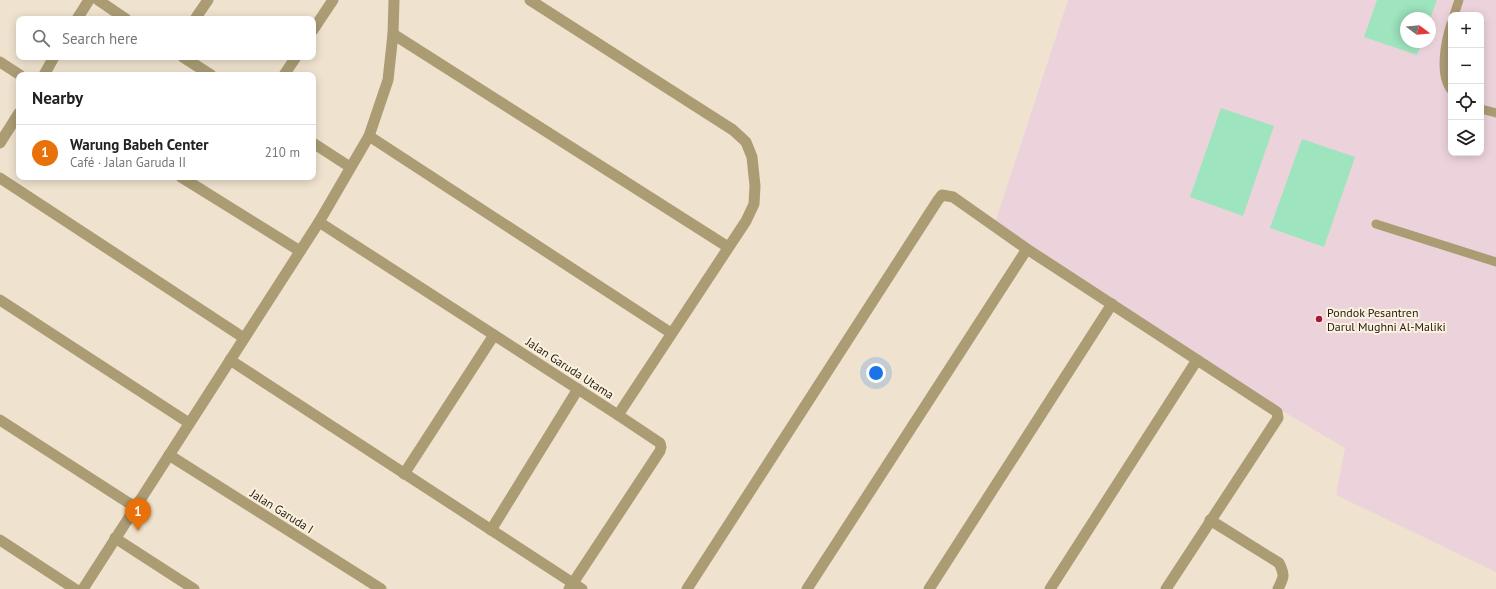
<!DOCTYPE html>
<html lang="en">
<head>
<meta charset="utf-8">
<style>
	:root { --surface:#fff; --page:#f2f2f2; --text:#222; --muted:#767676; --line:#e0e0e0; --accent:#ab153f }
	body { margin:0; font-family:"PT Sans",sans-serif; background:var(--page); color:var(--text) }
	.controls { position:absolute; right:12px; top:12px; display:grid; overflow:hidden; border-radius:8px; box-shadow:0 2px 10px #0003 }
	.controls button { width:36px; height:36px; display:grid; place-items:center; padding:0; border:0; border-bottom:1px solid var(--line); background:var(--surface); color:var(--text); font:20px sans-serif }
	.compass { position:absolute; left:1400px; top:12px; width:36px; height:36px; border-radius:50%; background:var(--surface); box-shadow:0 2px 10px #0003; rotate:106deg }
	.you { position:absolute; left:876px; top:373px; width:14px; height:14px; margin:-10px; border:3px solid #fff; border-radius:50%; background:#1a73e8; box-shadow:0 0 0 6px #1a73e833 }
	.badge { display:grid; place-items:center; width:26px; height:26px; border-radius:50%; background:var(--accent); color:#fff; font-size:13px; font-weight:700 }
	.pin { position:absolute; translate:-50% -33px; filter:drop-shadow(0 1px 2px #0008) }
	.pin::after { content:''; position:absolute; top:21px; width:14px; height:12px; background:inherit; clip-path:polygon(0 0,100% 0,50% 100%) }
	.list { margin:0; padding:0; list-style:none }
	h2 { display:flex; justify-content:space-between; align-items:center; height:52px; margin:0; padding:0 16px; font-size:17px }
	h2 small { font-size:13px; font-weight:400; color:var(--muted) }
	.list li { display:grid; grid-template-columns:26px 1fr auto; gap:12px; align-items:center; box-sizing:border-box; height:56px; padding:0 16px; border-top:1px solid var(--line) }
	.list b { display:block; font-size:15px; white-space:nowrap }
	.list p { margin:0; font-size:13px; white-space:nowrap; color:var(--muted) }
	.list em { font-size:13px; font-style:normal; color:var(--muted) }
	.icon { flex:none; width:22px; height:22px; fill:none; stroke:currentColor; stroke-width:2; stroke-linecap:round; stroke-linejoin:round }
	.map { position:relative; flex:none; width:1496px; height:589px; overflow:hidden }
	.search { position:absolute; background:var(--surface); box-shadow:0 2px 10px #0003; left:16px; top:16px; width:300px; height:44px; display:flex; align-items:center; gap:10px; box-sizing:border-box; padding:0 14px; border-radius:8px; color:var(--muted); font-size:15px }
	.panel { position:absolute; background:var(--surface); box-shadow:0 2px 10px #0003; left:16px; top:72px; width:300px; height:108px; border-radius:8px }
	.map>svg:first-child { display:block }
</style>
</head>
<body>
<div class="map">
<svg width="1496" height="589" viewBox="0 0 1496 589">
	<rect width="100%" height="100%" fill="#efe3cf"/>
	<path fill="#ecd3db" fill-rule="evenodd" d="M1068,0H1496V572L1336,495L1345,448L1289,415L995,223ZM1451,15H1481V153H1451ZM1406,18H1430V42H1406Z"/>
	<g fill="#9ee4be">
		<polygon points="1377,0 1437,0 1430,19 1406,18 1406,42 1422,42 1417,55 1364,37"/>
		<polygon points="1221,108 1274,126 1243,216 1190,197"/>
		<polygon points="1302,139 1355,157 1324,247 1270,228"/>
	</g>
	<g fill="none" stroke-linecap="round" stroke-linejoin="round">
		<g stroke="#ab9c74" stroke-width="9">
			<polyline points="1454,15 1459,0"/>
			<path d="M1451,24C1445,42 1439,75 1451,90"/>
			<polyline points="1481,109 1496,113"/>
			<polyline points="1376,224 1496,262"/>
		</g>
		<g stroke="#ab9c74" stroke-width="11">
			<polyline points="98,0 126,19"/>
			<polyline points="530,0 733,130 746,142 752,157 755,186 754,204 746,221 618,415"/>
			<polyline points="77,19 89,0"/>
			<polyline points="195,19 208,0"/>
			<polyline points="313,30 333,0"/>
			<polyline points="393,34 728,247"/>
			<polyline points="183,57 211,75"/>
			<polyline points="0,62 20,75"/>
			<polyline points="44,75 54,57"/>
			<polyline points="284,75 296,57"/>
			<polyline points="369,136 671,333"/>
			<polyline points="0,143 19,113"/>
			<polyline points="313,143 350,167"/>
			<polyline points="181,177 300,251"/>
			<polyline points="0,178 244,338"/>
			<polyline points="319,222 618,415 660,443 661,447 660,451 569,589"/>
			<polyline points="0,300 189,423"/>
			<polyline points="230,360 582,589"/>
			<polyline points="0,420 135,507"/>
			<polyline points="169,455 381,589"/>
			<polyline points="404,474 494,335"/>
			<path d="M1210,520L1279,563C1285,575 1284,577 1278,589"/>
			<polyline points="491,530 578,389"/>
			<polyline points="115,538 194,589"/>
			<polyline points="0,540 75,589"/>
			<polyline points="83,589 319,222 369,136 388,80 393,34 394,0"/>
			<polyline points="687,589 938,200 942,195 953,197 1027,249 1277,412 1278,418 1166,589"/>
			<polyline points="807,589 1027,249"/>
			<polyline points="929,589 1112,304"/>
			<polyline points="1050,589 1197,360"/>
		</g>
	</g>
	<circle fill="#ab153f" stroke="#fcf1dc" stroke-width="1.5" cx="1319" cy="319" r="4"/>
	<g text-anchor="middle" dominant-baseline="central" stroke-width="4" stroke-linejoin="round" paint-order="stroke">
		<g font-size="12" fill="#211d16" stroke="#fcf1dc" text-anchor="start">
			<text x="1327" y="312">Pondok Pesantren<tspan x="1327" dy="14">Darul Mughni Al-Maliki</tspan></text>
		</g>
		<g font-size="12" fill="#211d16" stroke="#fcf1dc">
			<text transform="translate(570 368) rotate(33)">Jalan Garuda Utama</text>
			<text transform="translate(282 511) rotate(32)">Jalan Garuda I</text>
		</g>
	</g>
</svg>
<div class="controls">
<button>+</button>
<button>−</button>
<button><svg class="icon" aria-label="locate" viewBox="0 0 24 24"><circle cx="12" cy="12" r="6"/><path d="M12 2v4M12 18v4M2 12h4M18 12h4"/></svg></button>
<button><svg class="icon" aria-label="layers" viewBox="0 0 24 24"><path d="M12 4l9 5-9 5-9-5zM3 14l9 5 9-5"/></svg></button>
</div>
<svg class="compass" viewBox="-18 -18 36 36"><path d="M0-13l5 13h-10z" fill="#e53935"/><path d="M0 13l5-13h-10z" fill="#767676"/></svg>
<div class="you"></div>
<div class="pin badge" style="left:138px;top:531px;background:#e8710a">1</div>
<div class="search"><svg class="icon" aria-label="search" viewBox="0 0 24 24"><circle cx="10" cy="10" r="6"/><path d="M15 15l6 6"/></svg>Search here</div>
<section class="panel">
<h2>Nearby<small></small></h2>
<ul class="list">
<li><span class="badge" style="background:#e8710a">1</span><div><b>Warung Babeh Center</b><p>Café · Jalan Garuda II</p></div><em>210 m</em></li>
</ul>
</section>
</div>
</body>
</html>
